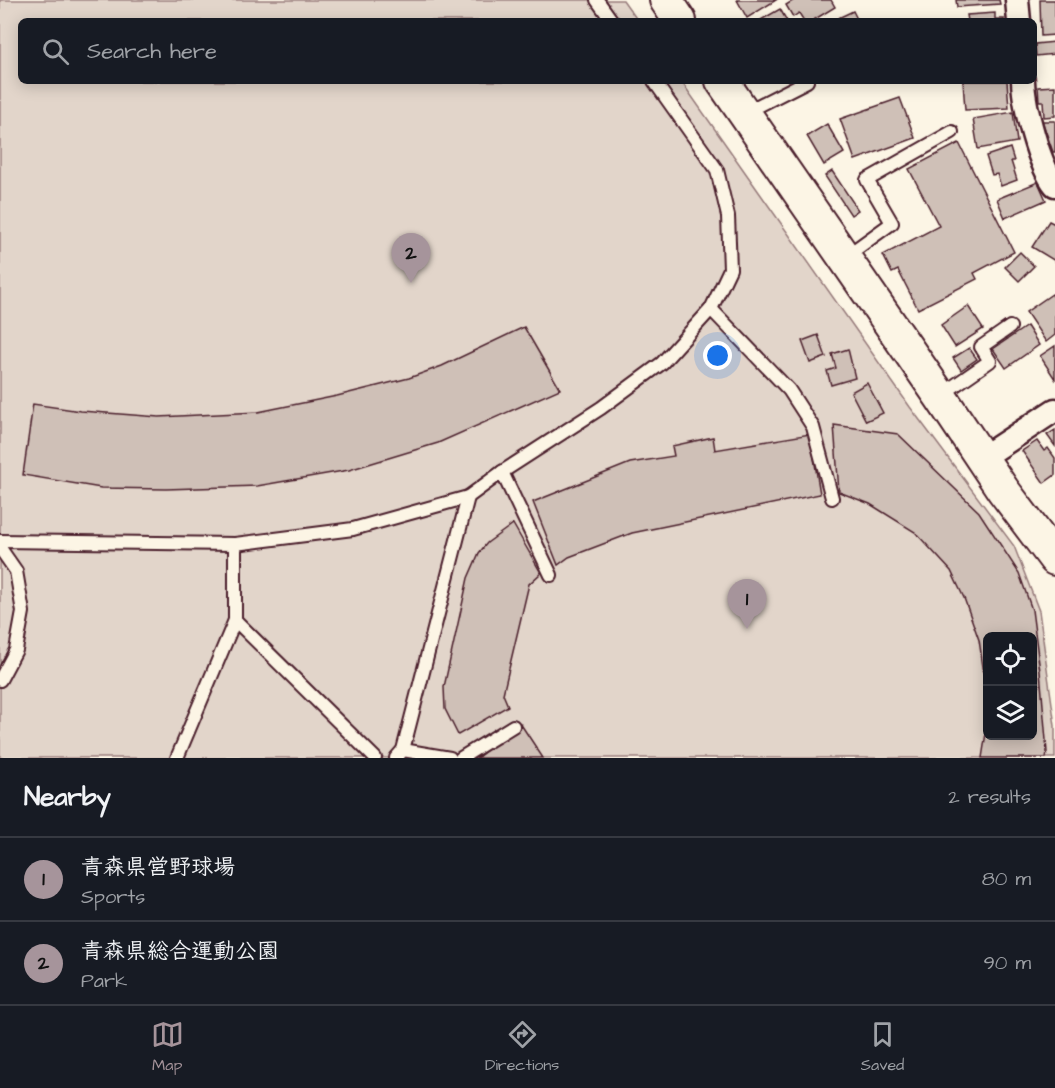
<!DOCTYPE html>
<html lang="en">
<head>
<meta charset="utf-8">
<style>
	:root { --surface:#171b24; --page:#242831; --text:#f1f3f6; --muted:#9ea1a6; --line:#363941; --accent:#a6949b }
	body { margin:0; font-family:"Architects Daughter","Klee One",sans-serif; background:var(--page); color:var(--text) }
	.controls { position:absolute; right:18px; bottom:18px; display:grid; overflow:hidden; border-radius:9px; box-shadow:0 3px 15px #0003 }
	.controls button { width:54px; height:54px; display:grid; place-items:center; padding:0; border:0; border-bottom:2px solid var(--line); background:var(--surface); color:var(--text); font:30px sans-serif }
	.you { position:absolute; left:718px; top:356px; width:21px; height:21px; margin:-15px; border:4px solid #fff; border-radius:50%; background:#1a73e8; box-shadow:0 0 0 9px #1a73e833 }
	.badge { display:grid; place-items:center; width:39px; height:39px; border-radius:50%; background:var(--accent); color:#111; font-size:20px; font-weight:700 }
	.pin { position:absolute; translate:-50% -50px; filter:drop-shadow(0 2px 3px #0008) }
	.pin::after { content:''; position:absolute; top:32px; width:21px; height:18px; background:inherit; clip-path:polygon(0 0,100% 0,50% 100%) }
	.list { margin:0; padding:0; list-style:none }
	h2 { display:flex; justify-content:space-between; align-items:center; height:78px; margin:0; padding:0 24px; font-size:26px }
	h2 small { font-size:20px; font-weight:400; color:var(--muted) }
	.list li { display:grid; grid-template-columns:39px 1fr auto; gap:18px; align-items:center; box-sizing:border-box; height:84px; padding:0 24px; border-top:2px solid var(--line) }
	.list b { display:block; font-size:22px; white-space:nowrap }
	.list p { margin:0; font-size:20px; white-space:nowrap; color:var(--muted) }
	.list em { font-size:20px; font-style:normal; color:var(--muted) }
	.icon { flex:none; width:33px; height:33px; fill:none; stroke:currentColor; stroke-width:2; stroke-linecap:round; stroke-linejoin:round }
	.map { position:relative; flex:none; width:1055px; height:758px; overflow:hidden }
	.search { position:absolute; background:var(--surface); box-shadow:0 3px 15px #0003; left:18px; right:18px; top:18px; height:66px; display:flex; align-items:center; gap:15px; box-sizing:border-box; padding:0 21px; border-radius:9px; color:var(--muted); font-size:22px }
	.sheet { height:246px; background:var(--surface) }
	nav { display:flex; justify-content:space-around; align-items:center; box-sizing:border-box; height:84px; border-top:2px solid var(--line); background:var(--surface); font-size:16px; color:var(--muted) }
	nav a { display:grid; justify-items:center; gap:3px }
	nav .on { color:var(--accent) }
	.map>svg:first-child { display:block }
</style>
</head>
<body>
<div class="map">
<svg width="1055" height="758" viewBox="0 0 1055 758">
	<rect width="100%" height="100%" fill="#fcf5e5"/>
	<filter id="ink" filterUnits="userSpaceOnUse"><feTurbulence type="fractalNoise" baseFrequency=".0167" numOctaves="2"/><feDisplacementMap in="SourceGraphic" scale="12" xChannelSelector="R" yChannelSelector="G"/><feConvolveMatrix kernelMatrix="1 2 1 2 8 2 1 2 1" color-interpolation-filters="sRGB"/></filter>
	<g filter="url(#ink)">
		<path fill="#e2d5ca" stroke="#967a7a" stroke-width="1.5" fill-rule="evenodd" d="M0,0H623L638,21H21V81H681L910,407L1014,546L1039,611L1055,726V758H0ZM988,636H1032V736H988Z"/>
		<g fill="#cfc0b7" stroke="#4a1f2b" stroke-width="1.5" fill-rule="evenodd">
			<polygon points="737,0 776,0 747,18"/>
			<polygon points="794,0 831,0 835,7 812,21 804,21 799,13 793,17 786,5"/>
			<polygon points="956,0 999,0 1000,4 957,7"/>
			<polygon points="1040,0 1055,0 1055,35 1041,36"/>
			<polygon points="780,9 787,21 759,21"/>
			<polygon points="853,11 858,21 832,21"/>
			<polygon points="995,13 995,19 1004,19 1004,21 968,21 967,15"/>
			<polygon points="1055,42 1055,54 1036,56 1035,44"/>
			<polygon points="963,81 1007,81 1009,108 965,110"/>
			<polygon points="1055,86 1055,116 1044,117 1043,101 1039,101 1038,87"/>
			<polygon points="900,98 915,138 855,160 840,119"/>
			<polygon points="1013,112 1017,142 978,149 973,119"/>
			<polygon points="1042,121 1055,121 1055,152 1053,152"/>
			<polygon points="827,124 844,153 824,165 807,136"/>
			<polygon points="959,143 1014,252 974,273 977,279 918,309 898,270 892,273 883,255 939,226 909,169"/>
			<polygon points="1010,148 1014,161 1011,161 1017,180 1001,186 997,174 992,175 986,156"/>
			<polygon points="832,171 858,210 851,215 825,176"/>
			<polygon points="1038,182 1046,200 1005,218 997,199"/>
			<polygon points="1049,221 1055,224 1055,261 1032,247"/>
			<polygon points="1020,252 1034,266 1019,281 1005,267"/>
			<polygon points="1052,294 1055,299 1055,335 1046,342 1026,312"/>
			<polygon points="968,306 983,329 955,347 941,325"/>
			<polygon points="1027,326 1039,345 1006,368 993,349"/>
			<polygon points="524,327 560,389 438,443 349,470 257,486 166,489 101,488 23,475 33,404 81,411 159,417 258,412 337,396 409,378 442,366"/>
			<polygon points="818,335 826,357 810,363 802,341"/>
			<polygon points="1055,346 1055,379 1040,356"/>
			<polygon points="969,348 977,359 961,370 953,358"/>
			<polygon points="848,349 855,378 831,385 827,371 836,368 832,354"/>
			<polygon points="867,383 883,413 866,421 851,392"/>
			<path d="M834,425L898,434L979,512L1019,573L1032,610L1040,671L1047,752L1046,758H982L986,733L987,712L983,667L979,640L964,598L951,571L915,532L870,504L839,492ZM988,636H1032V736H988Z"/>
			<polygon points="1055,430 1055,446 1047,435"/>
			<polygon points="810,434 820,494 632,533 569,557 558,565 533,502 630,463 674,456 672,446 713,437 715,450"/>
			<polygon points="1037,441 1044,451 1048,448 1055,458 1055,475 1044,483 1022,451"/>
			<polygon points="513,524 541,573 529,584 503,694 508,706 458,735 445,709 444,687 468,578 479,553 487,543"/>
			<polygon points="520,723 543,758 477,758"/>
		</g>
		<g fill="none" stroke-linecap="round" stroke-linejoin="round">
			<g stroke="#4a1f2b" stroke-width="16">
				<g id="lane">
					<polyline points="597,0 612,21"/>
					<polyline points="744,113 807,81"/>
					<polyline points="845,257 892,223 867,180 952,132"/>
					<polyline points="711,309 789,390 813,427 832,498"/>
					<polyline points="941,395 990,361 981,347 1010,327"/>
					<polyline points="502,472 551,575"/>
					<polyline points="0,541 235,544 353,529 468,497 502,472 601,408 662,363 711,309 730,269 728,216 717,170 654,81"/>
					<polyline points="0,548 16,571 23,612 16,650 0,680"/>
					<polyline points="235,620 375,758"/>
					<polyline points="403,750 450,758"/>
					<polyline points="177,758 235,620 235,544"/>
					<polyline points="396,758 403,750 468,497"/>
					<polyline points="461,758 513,726"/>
				</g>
			</g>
			<g stroke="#4a1f2b" stroke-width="27">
				<g id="street">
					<polyline points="1017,0 1019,21"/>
					<path d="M1023,81C1024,107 1039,165 1055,185"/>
					<polyline points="982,458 1055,410"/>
				</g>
			</g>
			<g stroke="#4a1f2b" stroke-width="36">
				<g id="secondary">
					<polyline points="666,0 680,21"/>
					<polyline points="722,81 940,396 1003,490 1055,559"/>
				</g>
			</g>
			<use href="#lane" stroke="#fcf5e5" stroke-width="12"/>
			<use href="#street" stroke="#fcf5e5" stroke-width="22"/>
			<use href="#secondary" stroke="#fcf5e5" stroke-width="32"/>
		</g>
	</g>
</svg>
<div class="controls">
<button><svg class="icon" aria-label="locate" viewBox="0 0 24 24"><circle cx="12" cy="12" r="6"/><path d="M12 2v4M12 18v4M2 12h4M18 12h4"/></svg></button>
<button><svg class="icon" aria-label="layers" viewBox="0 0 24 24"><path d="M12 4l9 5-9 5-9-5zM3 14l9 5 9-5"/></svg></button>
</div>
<div class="you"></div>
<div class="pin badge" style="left:747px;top:629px">1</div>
<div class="pin badge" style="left:411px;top:283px">2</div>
<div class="search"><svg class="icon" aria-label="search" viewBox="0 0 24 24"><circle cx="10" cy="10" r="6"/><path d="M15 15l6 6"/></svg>Search here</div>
</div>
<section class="sheet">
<h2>Nearby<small>2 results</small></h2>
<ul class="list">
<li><span class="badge">1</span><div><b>青森県営野球場</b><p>Sports</p></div><em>80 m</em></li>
<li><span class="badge">2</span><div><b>青森県総合運動公園</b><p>Park</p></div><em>90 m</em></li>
</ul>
</section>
<nav>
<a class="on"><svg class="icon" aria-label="map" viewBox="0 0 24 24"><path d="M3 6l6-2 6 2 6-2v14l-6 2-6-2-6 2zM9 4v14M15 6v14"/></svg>Map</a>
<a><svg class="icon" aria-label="directions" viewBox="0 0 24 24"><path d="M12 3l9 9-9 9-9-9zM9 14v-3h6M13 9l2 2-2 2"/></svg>Directions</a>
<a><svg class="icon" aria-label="saved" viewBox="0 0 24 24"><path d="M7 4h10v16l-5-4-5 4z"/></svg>Saved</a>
</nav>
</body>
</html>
